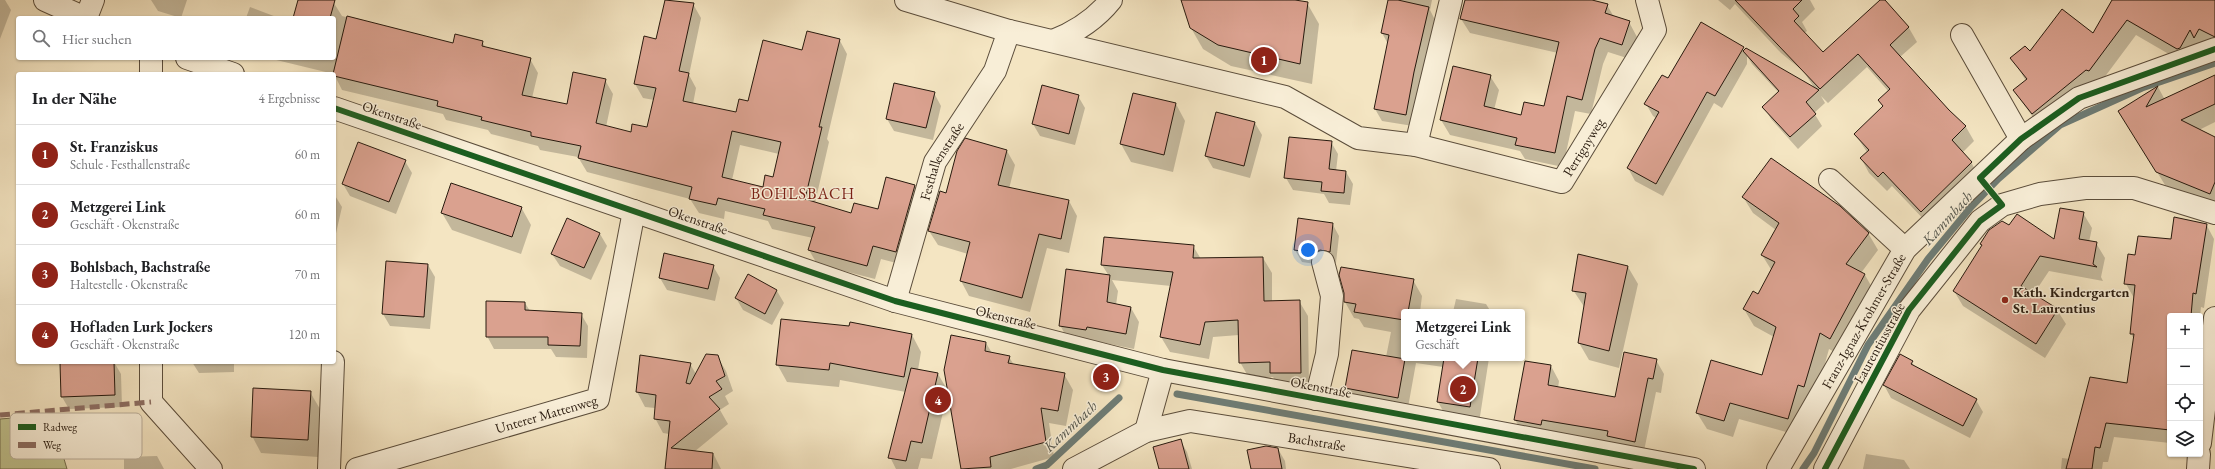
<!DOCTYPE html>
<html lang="de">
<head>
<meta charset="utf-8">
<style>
	:root { --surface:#fff; --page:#f6f6f6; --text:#202124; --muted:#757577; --line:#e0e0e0; --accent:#8f2418 }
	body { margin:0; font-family:"EB Garamond",serif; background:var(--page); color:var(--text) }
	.controls { position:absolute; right:12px; bottom:12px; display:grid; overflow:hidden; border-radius:4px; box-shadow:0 1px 3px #0004 }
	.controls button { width:36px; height:36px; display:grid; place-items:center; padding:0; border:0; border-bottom:1px solid var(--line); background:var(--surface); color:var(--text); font:20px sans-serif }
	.you { position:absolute; left:1308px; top:250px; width:14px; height:14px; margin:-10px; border:3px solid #fff; border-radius:50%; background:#1a73e8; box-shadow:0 0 0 6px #1a73e833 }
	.badge { display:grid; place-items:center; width:26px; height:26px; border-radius:50%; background:var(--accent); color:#fff; font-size:13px; font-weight:700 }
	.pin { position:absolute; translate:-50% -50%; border:2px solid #fff; box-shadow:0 1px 4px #0006 }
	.popup { position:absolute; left:1401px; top:309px; width:124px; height:52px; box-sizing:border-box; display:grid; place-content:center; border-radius:4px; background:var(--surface); filter:drop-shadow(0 1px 3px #0005); font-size:13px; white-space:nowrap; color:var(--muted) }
	.popup b { font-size:15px; color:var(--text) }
	.popup::after { content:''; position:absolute; left:50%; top:100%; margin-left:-8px; border:8px solid transparent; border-top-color:var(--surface) }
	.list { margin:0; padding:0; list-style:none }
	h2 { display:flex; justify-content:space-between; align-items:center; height:52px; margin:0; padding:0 16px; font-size:17px }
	h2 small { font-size:13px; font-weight:400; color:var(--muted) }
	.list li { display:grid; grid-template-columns:26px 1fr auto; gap:12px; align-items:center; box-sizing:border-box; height:60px; padding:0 16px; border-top:1px solid var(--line) }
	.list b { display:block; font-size:15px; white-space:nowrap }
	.list p { margin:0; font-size:13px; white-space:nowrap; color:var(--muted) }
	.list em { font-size:13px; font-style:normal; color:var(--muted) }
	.icon { flex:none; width:22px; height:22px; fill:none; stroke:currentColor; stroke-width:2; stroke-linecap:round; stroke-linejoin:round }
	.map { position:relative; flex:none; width:2215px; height:469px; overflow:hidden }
	.search { position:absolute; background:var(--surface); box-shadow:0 1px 3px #0004; left:16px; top:16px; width:320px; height:44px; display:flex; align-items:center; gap:10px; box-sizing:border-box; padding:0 14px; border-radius:4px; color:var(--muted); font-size:15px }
	.panel { position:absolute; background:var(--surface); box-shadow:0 1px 3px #0004; left:16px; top:72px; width:320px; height:292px; border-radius:4px }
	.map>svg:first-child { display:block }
</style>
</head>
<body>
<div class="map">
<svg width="2215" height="469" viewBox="0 0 2215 469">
	<rect width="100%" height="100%" fill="#f4e5c2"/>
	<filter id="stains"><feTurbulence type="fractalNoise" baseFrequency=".005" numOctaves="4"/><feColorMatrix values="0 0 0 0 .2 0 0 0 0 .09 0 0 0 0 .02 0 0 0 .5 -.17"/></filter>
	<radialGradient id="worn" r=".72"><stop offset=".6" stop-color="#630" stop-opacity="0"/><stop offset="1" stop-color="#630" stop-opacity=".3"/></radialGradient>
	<polygon fill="#c1c38f" stroke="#746e4e" points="51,415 67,469 0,469 0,419"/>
	<g fill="#0003" fill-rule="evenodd">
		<polygon points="0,0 5,0 11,10 0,39"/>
		<polygon points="151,0 187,0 181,18 158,11"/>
		<path d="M299,0H332L342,16L453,44L482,42L486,48L530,59L538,73L532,98L568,105L605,80L613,94L606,127L631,133L648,128L654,100L643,98L635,84L657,40L666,0L693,4L701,18L689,75L696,88L693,104L737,114L803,52L839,39L847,54L827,139L829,142L815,203L852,214L878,210L915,186L923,200L904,265L881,259L875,279L817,264L809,250L813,238L772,229L768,221L725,211L724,219L699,213L690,199L587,172L578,157L540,150L538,146L491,134L488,130L446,120L443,114L342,90L334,74L268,58H334V18H294ZM740,145L779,154L774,178L764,188L732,180Z"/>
		<polygon points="1182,0 1290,0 1307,3 1319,24 1312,84 1231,66 1203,49 1191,28"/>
		<polygon points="1389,0 1432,0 1430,10 1435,20 1413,126 1382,121 1375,109 1388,44 1382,33"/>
		<polygon points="1466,0 1588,0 1607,5 1614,17 1629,22 1637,37 1630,59 1608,52 1603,64 1591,114 1575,111 1563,167 1525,159 1520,151 1450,135 1441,120 1490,76 1499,90 1494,110 1522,116 1545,108 1558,53 1470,33 1461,19"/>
		<polygon points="1718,0 1810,0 1815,9 1802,22 1807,31 1804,33 1823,53 1881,0 1884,0 1909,28 1917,42 1900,57 1948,111 1966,127 1974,141 1962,153 1971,162 1979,177 1929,225 1892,186 1887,191 1869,173 1861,158 1867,152 1855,134 1883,107 1879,100 1889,92 1867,67 1828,103 1821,96 1825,103 1814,113 1822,126 1798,149 1771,119 1764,107 1779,93 1752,64 1747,56 1747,64 1722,108 1714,103 1663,196 1635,181 1628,168 1656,118 1653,116 1646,104 1668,80 1740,45 1744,52 1746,49 1815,89 1804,72 1781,53 1735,4 1730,10"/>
		<polygon points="2113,0 2215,0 2215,48 2186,64 2136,35 2098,86 2041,128 2014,91 2026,81 2012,58 2093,34"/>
		<polygon points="250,7 279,18 246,18"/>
		<polygon points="2215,77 2215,122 2199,130 2215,138 2215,206 2165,185 2120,111 2158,87 2165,100"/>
		<polygon points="934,93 941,106 933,140 894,131 887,119"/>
		<polygon points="1133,94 1176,104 1185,121 1173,172 1131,162 1121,144"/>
		<polygon points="1078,96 1085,108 1075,145 1040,136 1033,124"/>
		<polygon points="1255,123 1262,135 1250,178 1213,168 1206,156"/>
		<polygon points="1331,142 1338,154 1336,171 1346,172 1353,184 1350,205 1329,203 1324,194 1293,190 1286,178"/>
		<polygon points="1007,151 1015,165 1009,189 1069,201 1077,216 1069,253 1047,248 1030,312 969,296 961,281 968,254 938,245 929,231 947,194"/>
		<polygon points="405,161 412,173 396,214 350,196 343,184"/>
		<polygon points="334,194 342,207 334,242"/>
		<polygon points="1743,197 1868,233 1878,250 1861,273 1865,275 1874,291 1840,355 1829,349 1814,403 1797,435 1739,419 1733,437 1707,429 1697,413 1763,376 1774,337 1754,326 1744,309 1758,295 1772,271 1762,255 1776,230 1753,213"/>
		<polygon points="521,207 531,225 521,254 452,230 442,213"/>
		<polygon points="2083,213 2092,228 2089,242 2096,243 2105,258 2101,277 2103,281 2049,271 2033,295 2057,310 2066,324 2045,358 1963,306 1954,291 1982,246 1981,244 2009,227 2055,240"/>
		<polygon points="1332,223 1339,236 1336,263 1327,262 1322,265 1302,262 1295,250"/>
		<polygon points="2206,224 2214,239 2204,308 2201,307 2200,317 2170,316 2170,443 2114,437 2108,462 2103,462 2102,469 2061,469 2062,458 2070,459 2127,385 2134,339 2131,334 2134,298 2126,284 2136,256"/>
		<polygon points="600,234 607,246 591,280 560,266 552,254"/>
		<polygon points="1193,246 1201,259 1263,258 1272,273 1272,302 1299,301 1308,316 1309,388 1280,388 1273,377 1249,378 1240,362 1239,335 1213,337 1209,359 1170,352 1161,337 1171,286 1112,280 1118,291 1116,305 1131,308 1139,322 1134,349 1095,341 1094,344 1068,340 1060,325 1109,276 1102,265"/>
		<polygon points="1579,255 1628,267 1638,284 1619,368 1589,360 1579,343 1585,308 1573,290"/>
		<polygon points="428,265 435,277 430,329 390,326 383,314"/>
		<polygon points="713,266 720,278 715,301 667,290 660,278"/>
		<polygon points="748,276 777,291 784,303 772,325 743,310 736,298"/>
		<polygon points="1413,280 1422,296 1420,312 1404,312 1404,358 1489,358 1479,423 1447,418 1438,402 1443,367 1416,363 1407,413 1355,404 1346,388 1386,357 1391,332 1364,327 1359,319 1354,318 1345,302"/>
		<polygon points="1456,299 1486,304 1491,312 1453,312"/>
		<polygon points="525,303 530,311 581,314 588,326 587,358 556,357 551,349 494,349 487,336"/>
		<polygon points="912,335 921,352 918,370 938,374 948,391 932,459 921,458 918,469 896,469 890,457 906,392 840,380 839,387 787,382 777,364"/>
		<polygon points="986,343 992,353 1009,357 1014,365 1064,374 1073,390 1066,426 1049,423 1054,457 1011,469 962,469 945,370"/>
		<polygon points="717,356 726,371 733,391 725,396 729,404 720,410 728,424 694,452 713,453 721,469 666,469 669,434 663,433 655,418 655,408 645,407 637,392 690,364 696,374"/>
		<polygon points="1656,360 1664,374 1661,393 1656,392 1643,456 1524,434 1515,420 1551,366 1559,381 1558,388 1616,398"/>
		<polygon points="60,362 114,362 121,374 122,407 69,409 62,397"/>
		<polygon points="192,362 234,362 234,372 199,373"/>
		<polygon points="1912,362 1915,368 1976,400 1983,412 1970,438 1891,398 1884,385"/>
		<polygon points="310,392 320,409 318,457 261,453 252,436"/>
		<polygon points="1180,440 1187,452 1192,469 1160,469"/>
		<polygon points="1278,449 1285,461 1286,469 1252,469"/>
		<polygon points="1866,454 1904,460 1910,469 1863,469"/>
		<polygon points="157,456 164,469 124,469 124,457"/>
	</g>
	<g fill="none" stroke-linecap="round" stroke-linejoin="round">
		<g stroke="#6e7c75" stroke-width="7">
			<polyline points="1177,394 1595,469"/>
			<polyline points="1036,469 1047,465 1119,398"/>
			<polyline points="1803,469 1814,453 1868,345 1928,259 1971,207 1998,179 2060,125 2142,88 2215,63"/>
		</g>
	</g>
	<g fill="#daa18f" stroke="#281a0e" fill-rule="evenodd">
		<polygon points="298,0 335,0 330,18 293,18"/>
		<path d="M665,0L694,3L679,71L689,73L683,101L736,112L739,99L748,101L763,40L802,50L807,31L840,39L819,127H822L805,199L851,213L854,203L878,209L886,177L915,185L896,252L873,246L867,266L808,250L815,227L763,215L765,209L718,198L716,205L689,199L692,187L578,158L581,146L531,136V132L481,120L482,117L437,106L438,101L334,76L333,74L347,16L453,43L455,34L483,41L482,46L531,58L522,95L567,104L573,72L606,79L596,123L631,132L632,124L647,127L656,88L634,84L644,36L656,39ZM732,131L781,142L773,177L765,175L763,187L722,177Z"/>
		<polygon points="1181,0 1295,0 1308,2 1300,64 1218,45 1190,28"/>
		<polygon points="1388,0 1398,0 1429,7 1414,72 1406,115 1374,109 1389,35 1381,33"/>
		<polygon points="1465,0 1592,0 1608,4 1605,13 1630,21 1622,45 1600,38 1595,49 1582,100 1567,96 1555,153 1515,145 1517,138 1440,120 1453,66 1491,75 1484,106 1521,115 1524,102 1544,106 1559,42 1460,19"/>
		<polygon points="1735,0 1802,0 1793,9 1799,16 1794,21 1823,52 1880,0 1885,0 1909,27 1890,45 1949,110 1966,126 1952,140 1972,162 1921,212 1883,172 1878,177 1860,158 1869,150 1854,134 1883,106 1878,100 1890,89 1858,54 1820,89"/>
		<polygon points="2112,0 2215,0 2215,37 2199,29 2194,38 2190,30 2180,48 2177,49 2127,20 2089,71 2086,70 2032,114 2013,90 2027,79 2010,58 2025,46 2030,51 2062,9 2093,33"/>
		<polygon points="1701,22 1744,47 1715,96 1707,92 1656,184 1627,168 1659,112 1644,104 1662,75 1668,78"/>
		<polygon points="1746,48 1819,90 1806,102 1816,114 1790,137 1762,107 1779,91 1743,51"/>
		<polygon points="2215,75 2215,104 2181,120 2215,137 2215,182 2210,194 2156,172 2118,111 2158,86 2146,107"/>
		<polygon points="894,83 935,92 926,128 886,119"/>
		<polygon points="1042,85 1079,95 1069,134 1032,124"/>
		<polygon points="1133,93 1176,103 1164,155 1120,144"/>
		<polygon points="1216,112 1255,122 1244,166 1205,156"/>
		<polygon points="1289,137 1332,141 1329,169 1346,171 1344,193 1321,191 1322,182 1284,178"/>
		<polygon points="965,138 1007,150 998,185 1069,200 1061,239 1039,234 1022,298 960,281 970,242 928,231 940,191 946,193 957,151"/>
		<polygon points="358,142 406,160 389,202 342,184"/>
		<polygon points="1771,158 1840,206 1869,233 1846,264 1865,274 1830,339 1820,333 1804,387 1798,385 1788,419 1730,403 1724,421 1696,413 1711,360 1762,375 1776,327 1743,309 1753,291 1758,294 1775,262 1761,255 1779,223 1742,197"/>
		<polygon points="451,183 522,207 512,237 441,213"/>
		<polygon points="2060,208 2084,212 2079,239 2097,242 2093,264 2097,267 2040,256 2021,286 2058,309 2036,344 1953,291 1982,245 1980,244 1989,230 2002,221 2009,225 2017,214 2054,239"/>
		<polygon points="2174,217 2207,224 2196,294 2193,293 2191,316 2170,316 2170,430 2106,423 2100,448 2095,447 2092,469 2066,469 2090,377 2127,383 2134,334 2130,334 2135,285 2124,284 2128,254 2135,255 2138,236 2171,239"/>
		<polygon points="567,218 600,233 584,268 551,254"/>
		<polygon points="1298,218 1333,223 1330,252 1320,250 1315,253 1294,250"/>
		<polygon points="1104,237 1194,245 1193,258 1263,257 1264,301 1300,300 1301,373 1270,373 1270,362 1239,363 1238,320 1205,322 1200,345 1160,337 1173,272 1101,265"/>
		<polygon points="664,253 714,265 708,289 659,278"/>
		<polygon points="1578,254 1628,266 1609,351 1578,343 1586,293 1572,291"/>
		<polygon points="386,261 428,264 424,317 382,314"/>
		<polygon points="1341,267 1414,279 1408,312 1404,312 1404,320 1354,312 1356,304 1344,302 1344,293 1339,275"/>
		<polygon points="1066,269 1110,275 1107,302 1131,307 1126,334 1087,327 1086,330 1059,326"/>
		<polygon points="748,274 777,290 765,314 735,298"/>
		<polygon points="486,301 525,302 525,310 582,313 580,346 548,345 548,337 486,337"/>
		<polygon points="781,319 849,326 850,322 912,334 904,377 830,363 829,370 776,365"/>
		<polygon points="951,335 986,342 985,351 1010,356 1008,363 1065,373 1058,411 1041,408 1046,442 990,457 991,467 961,469 944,370"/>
		<polygon points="1352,350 1405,359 1398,398 1345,388"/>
		<polygon points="1624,352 1657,359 1653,379 1648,378 1635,442 1607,436 1608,431 1542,420 1541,425 1514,420 1525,361 1551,365 1548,385 1615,397"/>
		<polygon points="706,354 718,355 725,376 716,381 722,389 709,397 720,409 671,448 713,453 712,469 665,469 670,421 654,419 656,395 636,392 640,355 691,363 686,383 690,384"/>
		<polygon points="1900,354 1913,361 1911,364 1977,399 1963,426 1883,385"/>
		<polygon points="1444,358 1478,358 1470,407 1437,402"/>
		<polygon points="114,362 115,395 61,397 60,363"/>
		<polygon points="911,368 938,373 922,443 911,441 906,461 888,458"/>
		<polygon points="253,388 311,391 308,440 251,437"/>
		<polygon points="1181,439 1189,469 1159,469 1153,447"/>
		<polygon points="1266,446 1278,448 1282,469 1251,469 1247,450"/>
	</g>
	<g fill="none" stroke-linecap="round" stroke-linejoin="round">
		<g stroke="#5b4d3b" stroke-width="24">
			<g id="minor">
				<polyline points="45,0 85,18"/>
				<path id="s1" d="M906,0L1009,31L1285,97L1358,138L1416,145L1562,182L1655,30L1647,0"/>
				<polyline points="86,18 93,0"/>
				<polyline points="1962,35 2021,139"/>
				<path d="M1053,41C1076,32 1095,20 1111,0"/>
				<polyline points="187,58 233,74"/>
				<polyline points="151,74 151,58"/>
				<polyline points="334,108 895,301 1163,370 1694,469"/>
				<polyline points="1416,145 1451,0"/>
				<polyline points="1830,180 1905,249"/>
				<path id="s2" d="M895,301L935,162L995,71L1009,31"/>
				<polyline points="151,362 151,402 211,469"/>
				<polyline points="1316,399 1327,354 1332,296 1323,262"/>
				<polyline points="1146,431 1163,370"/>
				<polyline points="2200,443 2215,318"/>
				<polyline points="329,469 333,362"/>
				<path id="s3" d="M357,469L598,399L634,211"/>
				<path id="s4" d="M1074,469L1146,431L1190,421L1489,469"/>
				<path id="s5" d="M1778,469L1905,249L2021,139L2079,98L2215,49"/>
				<polyline points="1825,469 1909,310 1980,221 2002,205 2040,194 2085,188 2134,188 2215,213"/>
				<polyline points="2198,469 2199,454"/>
			</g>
		</g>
		<use href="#minor" stroke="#f8eed7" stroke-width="22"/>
		<polyline stroke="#8d6e63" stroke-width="5" stroke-dasharray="10 5" stroke-linecap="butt" points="0,415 151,402"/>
		<g stroke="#f8eed7" stroke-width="8">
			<g id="cycleway">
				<polyline points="334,108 895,301 1163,370 1694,469"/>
				<polyline points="1825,469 1909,310 1980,221 2002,205 1980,178 2021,139 2079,98 2215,49"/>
			</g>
		</g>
		<use href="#cycleway" stroke="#1b5e20" stroke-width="6"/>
	</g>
	<circle fill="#8f2418" stroke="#f8eed7" stroke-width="1.5" cx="2005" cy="300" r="4"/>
	<g text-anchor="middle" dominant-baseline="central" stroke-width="3" stroke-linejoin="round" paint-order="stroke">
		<g font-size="14" fill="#281a0e" stroke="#f8eed7">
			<text transform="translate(392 115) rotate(19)">Okenstraße</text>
			<text stroke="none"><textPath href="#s1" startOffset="725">Perrignyweg</textPath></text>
			<text stroke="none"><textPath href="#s2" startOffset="148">Festhallenstraße</textPath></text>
			<text transform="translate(698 220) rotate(19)">Okenstraße</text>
			<text transform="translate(1006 317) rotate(14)">Okenstraße</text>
			<text stroke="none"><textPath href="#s5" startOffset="171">Franz-Ignaz-Krohmer-Straße</textPath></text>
			<text transform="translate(1879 343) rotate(-61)">Laurentiusstraße</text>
			<text transform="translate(1321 387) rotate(11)">Okenstraße</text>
			<text stroke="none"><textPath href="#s3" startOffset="197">Unterer Mattenweg</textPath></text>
			<text stroke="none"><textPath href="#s4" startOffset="255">Bachstraße</textPath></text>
		</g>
		<g font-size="14" font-weight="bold" fill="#281a0e" stroke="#f8eed7" text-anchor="start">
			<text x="2013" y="292">Kath. Kindergarten<tspan x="2013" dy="16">St. Laurentius</tspan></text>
		</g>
		<g font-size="15" font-style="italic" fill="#51534a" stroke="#f8eed7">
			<text transform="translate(1947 218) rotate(-48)">Kammbach</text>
			<text transform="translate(1070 426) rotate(-43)">Kammbach</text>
		</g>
		<g font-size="16" letter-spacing="1" fill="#7a1f14" stroke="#f8eed7">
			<text x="803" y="193">BOHLSBACH</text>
		</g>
	</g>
	<rect x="10" y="413" width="132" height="46" rx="6" fill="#f8eed7" stroke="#baae9b" stroke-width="1"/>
	<rect x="18" y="424" width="18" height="6" fill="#1b5e20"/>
	<rect x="18" y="442" width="18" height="6" fill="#8d6e63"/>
	<g font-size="11" fill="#281a0e">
		<text x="43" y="431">Radweg</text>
		<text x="43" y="449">Weg</text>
	</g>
	<rect width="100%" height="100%" filter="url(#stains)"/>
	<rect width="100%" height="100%" fill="url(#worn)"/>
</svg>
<div class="controls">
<button>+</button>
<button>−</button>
<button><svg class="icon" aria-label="locate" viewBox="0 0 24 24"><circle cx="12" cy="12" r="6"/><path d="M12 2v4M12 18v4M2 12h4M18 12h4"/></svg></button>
<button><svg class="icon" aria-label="layers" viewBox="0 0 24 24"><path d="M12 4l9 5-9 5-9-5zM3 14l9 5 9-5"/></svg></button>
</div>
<div class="you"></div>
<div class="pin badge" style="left:1264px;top:60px">1</div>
<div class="pin badge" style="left:1463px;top:389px">2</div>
<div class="popup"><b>Metzgerei Link</b>Geschäft</div>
<div class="pin badge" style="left:1106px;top:377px">3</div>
<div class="pin badge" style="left:938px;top:400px">4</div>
<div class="search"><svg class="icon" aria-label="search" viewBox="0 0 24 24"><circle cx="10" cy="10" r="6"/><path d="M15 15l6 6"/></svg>Hier suchen</div>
<section class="panel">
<h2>In der Nähe<small>4 Ergebnisse</small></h2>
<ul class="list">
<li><span class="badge">1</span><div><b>St. Franziskus</b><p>Schule · Festhallenstraße</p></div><em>60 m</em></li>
<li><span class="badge">2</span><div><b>Metzgerei Link</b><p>Geschäft · Okenstraße</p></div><em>60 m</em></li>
<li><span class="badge">3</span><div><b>Bohlsbach, Bachstraße</b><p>Haltestelle · Okenstraße</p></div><em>70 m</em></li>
<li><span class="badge">4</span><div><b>Hofladen Lurk Jockers</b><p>Geschäft · Okenstraße</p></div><em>120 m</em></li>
</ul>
</section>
</div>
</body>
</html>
